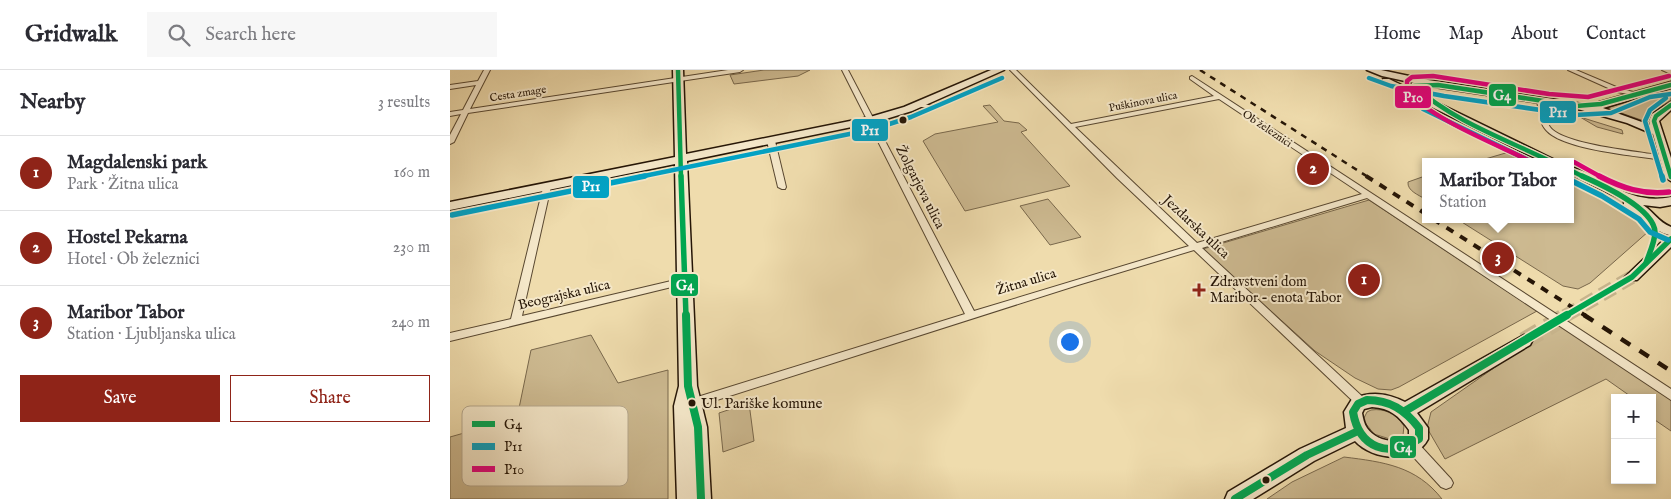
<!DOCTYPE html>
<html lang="en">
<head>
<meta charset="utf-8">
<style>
	:root { --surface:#fff; --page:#f7f7f7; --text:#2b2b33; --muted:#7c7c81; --line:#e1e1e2; --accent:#8f2418 }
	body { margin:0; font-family:"IM FELL English",serif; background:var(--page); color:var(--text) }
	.controls { position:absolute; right:15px; bottom:15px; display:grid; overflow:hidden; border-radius:0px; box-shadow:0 2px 8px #0003 }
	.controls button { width:45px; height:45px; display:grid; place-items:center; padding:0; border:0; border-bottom:1px solid var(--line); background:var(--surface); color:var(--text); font:25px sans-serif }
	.you { position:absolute; left:619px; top:271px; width:18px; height:18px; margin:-12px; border:4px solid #fff; border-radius:50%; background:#1a73e8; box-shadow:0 0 0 8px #1a73e833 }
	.badge { display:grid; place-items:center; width:32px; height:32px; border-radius:50%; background:var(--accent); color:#fff; font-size:16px; font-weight:700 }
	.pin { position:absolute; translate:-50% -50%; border:2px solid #fff; box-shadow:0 1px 5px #0006 }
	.popup { position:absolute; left:972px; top:88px; width:152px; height:65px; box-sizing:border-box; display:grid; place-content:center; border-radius:0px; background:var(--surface); filter:drop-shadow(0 1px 4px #0005); font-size:16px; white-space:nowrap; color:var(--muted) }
	.popup b { font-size:19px; color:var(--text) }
	.popup::after { content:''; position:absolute; left:50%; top:100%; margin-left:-10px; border:10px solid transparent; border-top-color:var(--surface) }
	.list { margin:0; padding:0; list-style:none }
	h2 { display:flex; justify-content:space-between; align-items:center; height:65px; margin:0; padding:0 20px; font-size:21px }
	h2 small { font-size:16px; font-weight:400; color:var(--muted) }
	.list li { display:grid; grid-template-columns:32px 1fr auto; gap:15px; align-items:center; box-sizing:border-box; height:75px; padding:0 20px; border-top:1px solid var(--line) }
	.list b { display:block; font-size:19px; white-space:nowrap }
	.list p { margin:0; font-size:16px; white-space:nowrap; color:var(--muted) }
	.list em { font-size:16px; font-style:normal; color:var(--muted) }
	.actions { display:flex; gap:10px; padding:15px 20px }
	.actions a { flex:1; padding:11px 0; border:1px solid var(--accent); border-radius:0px; text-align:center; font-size:18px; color:var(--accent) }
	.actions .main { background:var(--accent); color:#fff }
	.icon { flex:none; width:28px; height:28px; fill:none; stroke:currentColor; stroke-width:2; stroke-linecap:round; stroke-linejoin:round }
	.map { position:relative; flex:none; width:1221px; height:429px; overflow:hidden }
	header { display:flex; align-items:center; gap:30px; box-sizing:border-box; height:70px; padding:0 25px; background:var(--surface); border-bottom:1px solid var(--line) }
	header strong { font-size:24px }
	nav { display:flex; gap:28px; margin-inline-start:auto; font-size:18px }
	.search { width:350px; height:45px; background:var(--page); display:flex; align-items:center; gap:12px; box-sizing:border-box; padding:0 18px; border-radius:0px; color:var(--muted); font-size:19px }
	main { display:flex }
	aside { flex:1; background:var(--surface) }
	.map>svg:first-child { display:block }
</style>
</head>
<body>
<header>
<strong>Gridwalk</strong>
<div class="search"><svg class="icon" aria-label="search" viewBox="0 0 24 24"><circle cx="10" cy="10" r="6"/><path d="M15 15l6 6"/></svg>Search here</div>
<nav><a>Home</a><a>Map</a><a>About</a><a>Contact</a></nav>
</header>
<main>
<aside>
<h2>Nearby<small>3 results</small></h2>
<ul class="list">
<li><span class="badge">1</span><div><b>Magdalenski park</b><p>Park · Žitna ulica</p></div><em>160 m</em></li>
<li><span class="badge">2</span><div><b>Hostel Pekarna</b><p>Hotel · Ob železnici</p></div><em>230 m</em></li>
<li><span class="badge">3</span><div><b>Maribor Tabor</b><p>Station · Ljubljanska ulica</p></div><em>240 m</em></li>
</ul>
<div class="actions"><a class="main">Save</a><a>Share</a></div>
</aside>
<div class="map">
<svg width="1221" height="429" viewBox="0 0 1221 429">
	<rect width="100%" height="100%" fill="#efdcad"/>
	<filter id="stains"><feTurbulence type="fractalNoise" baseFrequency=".004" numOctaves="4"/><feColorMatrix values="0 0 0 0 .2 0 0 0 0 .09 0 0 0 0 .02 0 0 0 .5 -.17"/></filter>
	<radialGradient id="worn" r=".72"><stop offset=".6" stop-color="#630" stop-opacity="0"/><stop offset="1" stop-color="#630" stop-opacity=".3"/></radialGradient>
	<g fill="#cdba91" stroke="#79684c">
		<polygon points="314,0 360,0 348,6 284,14 280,5"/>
		<polygon points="1214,22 1221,24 1221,30 1201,43 1197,52 1157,38 1201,23"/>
		<polygon points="540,35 554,51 569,53 577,60 571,62 620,116 515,141 473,71 485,64 548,52 533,36"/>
		<polygon points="1130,47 1172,60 1173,64 1147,57"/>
		<polygon points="1059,82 1080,82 1098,92 1025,92"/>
		<path d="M1121,104C1148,118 1188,131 1199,161L1140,213L1128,219L1113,216L1007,149H1120Z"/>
		<path d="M975,106H976L975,129C969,125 957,121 958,112Z"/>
		<polygon points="598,129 631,167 600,175 570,136"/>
		<polygon points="919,130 1087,241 949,317 941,320 928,319 905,308 865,281 753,179"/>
		<polygon points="1108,253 1221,330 1221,361 1202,348 1202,328 1183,328 1156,309 995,389 977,358 981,342"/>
		<polygon points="141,265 168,313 218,300 218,429 0,429 0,367 67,348 81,280"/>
		<polygon points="299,333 304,371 273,382 269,343"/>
		<path d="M921,340C935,338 946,344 954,356L953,365L943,370L924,364L913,350L917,342Z"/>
		<path d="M894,387C934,392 966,396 992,429H817L842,412Z"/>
	</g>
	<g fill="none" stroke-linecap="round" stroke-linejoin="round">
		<polyline stroke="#c7b48c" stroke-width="14" stroke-dasharray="14 7" stroke-linecap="butt" points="1115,246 1182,207"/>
		<polyline stroke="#c7b48c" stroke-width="18" stroke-dasharray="18 9" stroke-linecap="butt" points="1074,271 1118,245"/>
		<g stroke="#584730" stroke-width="2">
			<g id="street">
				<polygon points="34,0 40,0 20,39 278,0 293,0 290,2 18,43 4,72 0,74 0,65 11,44 0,46 0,42 13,40 26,15 0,19 0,15 28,11"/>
				<path d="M392,0H398L524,241L739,176L667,108L560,0H566L621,54L764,26L740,9V7L742,6L1221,319V330L917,128L752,178L915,329L917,332L915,335L911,337L907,335L744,180L628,215L245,337L241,335L239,332L241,329L515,244ZM769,29L912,124L747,173L625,57Z"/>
				<polygon points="1118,0 1126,0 1171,19 1192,24 1189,26 1167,22"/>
				<polygon points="1212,0 1221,0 1221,4"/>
				<path d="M1090,29L1093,31C1095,39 1095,50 1100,57C1113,75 1192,82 1215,86L1219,88L1215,90C1188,86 1113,80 1096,60C1089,53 1089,40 1087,31Z"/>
				<polygon points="469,33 483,36 484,37 481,39 467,36 466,35"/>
				<polygon points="318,69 321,69 325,71 336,117 335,119 332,119 328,117 317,71"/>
				<polygon points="94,114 100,114 101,116 72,246 234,208 239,211 234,214 0,271 0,263 61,249"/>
				<polygon points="962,371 967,372 1001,409 1003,413 1001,417 996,419 991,417 957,380 956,376 957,372"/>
			</g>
		</g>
		<g stroke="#251506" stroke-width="3">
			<g id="secondary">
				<polygon points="223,0 233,0 236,84 420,47 454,37 541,0 554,0 462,41 426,52 237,91 247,316 257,357 261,429 227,429 224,336 229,316 225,94 0,140 0,132 225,87"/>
				<polygon points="917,0 931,0 978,10 1139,35 1221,12 1221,18 1153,38 1200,55 1199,51 1202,44 1221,32 1221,40 1209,51 1221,88 1221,111 1215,107 1203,64 1177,53 1124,38 978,16 932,6"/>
				<polygon points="933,9 939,9 1109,92 1093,92 933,13"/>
				<path d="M1120,97C1157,106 1177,136 1221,127V135L1210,137L1193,135C1205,143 1207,151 1221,157V177L1187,210H1177L1175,207L1219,165C1199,159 1191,145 1174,135V130L1120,105Z"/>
				<path d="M1074,265L1080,267L1082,271L1080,275L967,343L978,358V369C965,395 922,390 905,371L864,391L803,429H775L778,422L850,379L896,358L894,342L902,329C921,321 937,323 955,332ZM922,337C940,338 949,346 959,360V366C947,376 925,370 917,358C914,354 913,348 912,343L914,339Z"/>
			</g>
		</g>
		<use href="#street" fill="#f5e8ca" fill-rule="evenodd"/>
		<use href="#secondary" fill="#f5e8ca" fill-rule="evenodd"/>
		<polyline stroke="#251506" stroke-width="2.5" stroke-dasharray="6 6" stroke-linecap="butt" points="750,0 918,107"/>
		<g stroke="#251506" stroke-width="4" stroke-dasharray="8 8" stroke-linecap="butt">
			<polyline points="916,106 976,144"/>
			<polyline points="983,149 1136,246"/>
		</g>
		<polyline stroke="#251506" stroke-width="4.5" stroke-dasharray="11 11" stroke-linecap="butt" points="1134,245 1221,301"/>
		<g stroke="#f5e8ca" stroke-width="7">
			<g id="bus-1-far2">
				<polyline points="228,0 231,107"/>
				<path d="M1102,92C1055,69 1003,51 964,16L988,15L1126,36L1151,34L1221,15"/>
				<polyline points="1120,100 1134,107"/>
				<polyline points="1221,107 1204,51 1206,46 1221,35"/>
			</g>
		</g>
		<g stroke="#f5e8ca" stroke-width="9">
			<g id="bus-1-far1">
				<polyline points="231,106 236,246"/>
				<path d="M1132,106C1150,114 1204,138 1205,162C1205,172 1199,184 1196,193"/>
				<polyline points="1115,246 1182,207 1221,169"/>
			</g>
		</g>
		<g stroke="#f5e8ca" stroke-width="11">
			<g id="bus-1">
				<polyline points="236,245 238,316 248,357 251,429"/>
				<path d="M917,330C940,330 955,340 969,358V369C939,389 909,378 903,342L908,334Z"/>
				<polyline points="955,341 1117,245"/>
				<polyline points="785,429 857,385 908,361"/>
			</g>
		</g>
		<g stroke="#f5e8ca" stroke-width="7">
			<g id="bus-2-far1">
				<polyline points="919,8 941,16 994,26 1125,45 1161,43 1200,27 1221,24"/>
				<polyline points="973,39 1082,92"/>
				<polyline points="189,107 424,59 461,47 552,8"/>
				<polyline points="1212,107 1195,51 1200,40 1216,28"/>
			</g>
		</g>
		<g stroke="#f5e8ca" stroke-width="9">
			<g id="bus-2">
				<polyline points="1212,106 1213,110"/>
				<polyline points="1120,110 1152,126 1189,149 1200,162 1218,170"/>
				<polyline points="2,145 195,106"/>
			</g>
		</g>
		<g stroke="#f5e8ca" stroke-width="7">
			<g id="bus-3-far1">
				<path d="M1082,92C1046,74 983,50 957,21V11L962,7L983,6L1099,24L1138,27L1219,6"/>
				<polyline points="1124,92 1151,107"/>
			</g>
		</g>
		<g stroke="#f5e8ca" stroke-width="9">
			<path id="bus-3" d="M1149,106C1172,118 1193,125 1219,122"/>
		</g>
		<use href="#bus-1-far2" stroke="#00a651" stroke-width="4.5"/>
		<use href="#bus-1-far1" stroke="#00a651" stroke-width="5.5"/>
		<use href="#bus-1" stroke="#00a651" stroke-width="8"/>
		<use href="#bus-2-far1" stroke="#02a2c4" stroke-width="4.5"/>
		<use href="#bus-2" stroke="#02a2c4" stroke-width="5.5"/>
		<use href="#bus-3-far1" stroke="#e5007d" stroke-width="4.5"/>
		<use href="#bus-3" stroke="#e5007d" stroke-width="5.5"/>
	</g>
	<g fill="#251506" stroke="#f5e8ca" stroke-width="2">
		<circle cx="453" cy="50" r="4.5"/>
		<circle cx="242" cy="333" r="4.5"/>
		<circle cx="816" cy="410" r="4.5"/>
	</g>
	<path fill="#8f2418" stroke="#f5e8ca" stroke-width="2" d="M746.5 212.5h5v5h5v5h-5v5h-5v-5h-5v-5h5z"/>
	<g text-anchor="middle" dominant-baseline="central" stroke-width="4" stroke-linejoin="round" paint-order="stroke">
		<g font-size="11" fill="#251506" stroke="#f5e8ca">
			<text transform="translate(68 24) rotate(-9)">Cesta zmage</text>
			<text transform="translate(693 32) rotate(-11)">Puškinova ulica</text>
			<text transform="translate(817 59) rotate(34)">Ob železnici</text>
		</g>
		<g font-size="14" fill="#251506" stroke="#f5e8ca">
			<text transform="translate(470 117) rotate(63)">Žolgarjeva ulica</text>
			<text transform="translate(746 157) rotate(43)">Jezdarska ulica</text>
			<text transform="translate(576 212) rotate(-17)">Žitna ulica</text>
			<text transform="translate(114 225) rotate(-13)">Beograjska ulica</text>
		</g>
		<g font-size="14" fill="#251506" stroke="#f5e8ca" text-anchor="start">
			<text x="760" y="212">Zdravstveni dom<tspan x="760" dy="16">Maribor - enota Tabor</tspan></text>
		</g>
		<g font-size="15" fill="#251506" stroke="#f5e8ca" text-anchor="start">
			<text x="251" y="333">Ul. Pariške komune</text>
		</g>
	</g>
	<rect x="12" y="336" width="166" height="80" rx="8" fill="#f5e8ca" stroke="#b7a98f" stroke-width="1"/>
	<rect x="22" y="351" width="23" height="6" fill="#00a651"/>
	<rect x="22" y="373" width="23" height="7" fill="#02a2c4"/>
	<rect x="22" y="396" width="23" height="6" fill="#e5007d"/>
	<g font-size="14" fill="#251506">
		<text x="54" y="359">G4</text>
		<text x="54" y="381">P11</text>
		<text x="54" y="404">P10</text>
	</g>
	<g stroke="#f5e8ca" stroke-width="2">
		<rect x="1038" y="13" width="29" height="24" rx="5" fill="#00a651"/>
		<rect x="944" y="15" width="38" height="24" rx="5" fill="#e5007d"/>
		<rect x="1089" y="30" width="38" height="24" rx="5" fill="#02a2c4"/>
		<rect x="401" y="48" width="38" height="24" rx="5" fill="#02a2c4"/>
		<rect x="122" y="105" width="38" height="24" rx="5" fill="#02a2c4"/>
		<rect x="220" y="203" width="29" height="24" rx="5" fill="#00a651"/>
		<rect x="939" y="365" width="28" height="24" rx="5" fill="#00a651"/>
	</g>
	<g font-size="14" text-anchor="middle" font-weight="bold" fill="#fff">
		<text x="1052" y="30">G4</text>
		<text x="963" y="32">P10</text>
		<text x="1108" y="47">P11</text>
		<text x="420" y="65">P11</text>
		<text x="141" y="121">P11</text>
		<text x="235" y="220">G4</text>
		<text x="953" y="382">G4</text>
	</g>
	<rect width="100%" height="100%" filter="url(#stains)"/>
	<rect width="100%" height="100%" fill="url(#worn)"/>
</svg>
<div class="controls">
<button>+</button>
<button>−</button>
</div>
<div class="you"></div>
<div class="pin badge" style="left:914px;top:210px">1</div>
<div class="pin badge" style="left:863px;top:99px">2</div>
<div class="pin badge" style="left:1048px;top:188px">3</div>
<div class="popup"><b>Maribor Tabor</b>Station</div>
</div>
</main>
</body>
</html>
